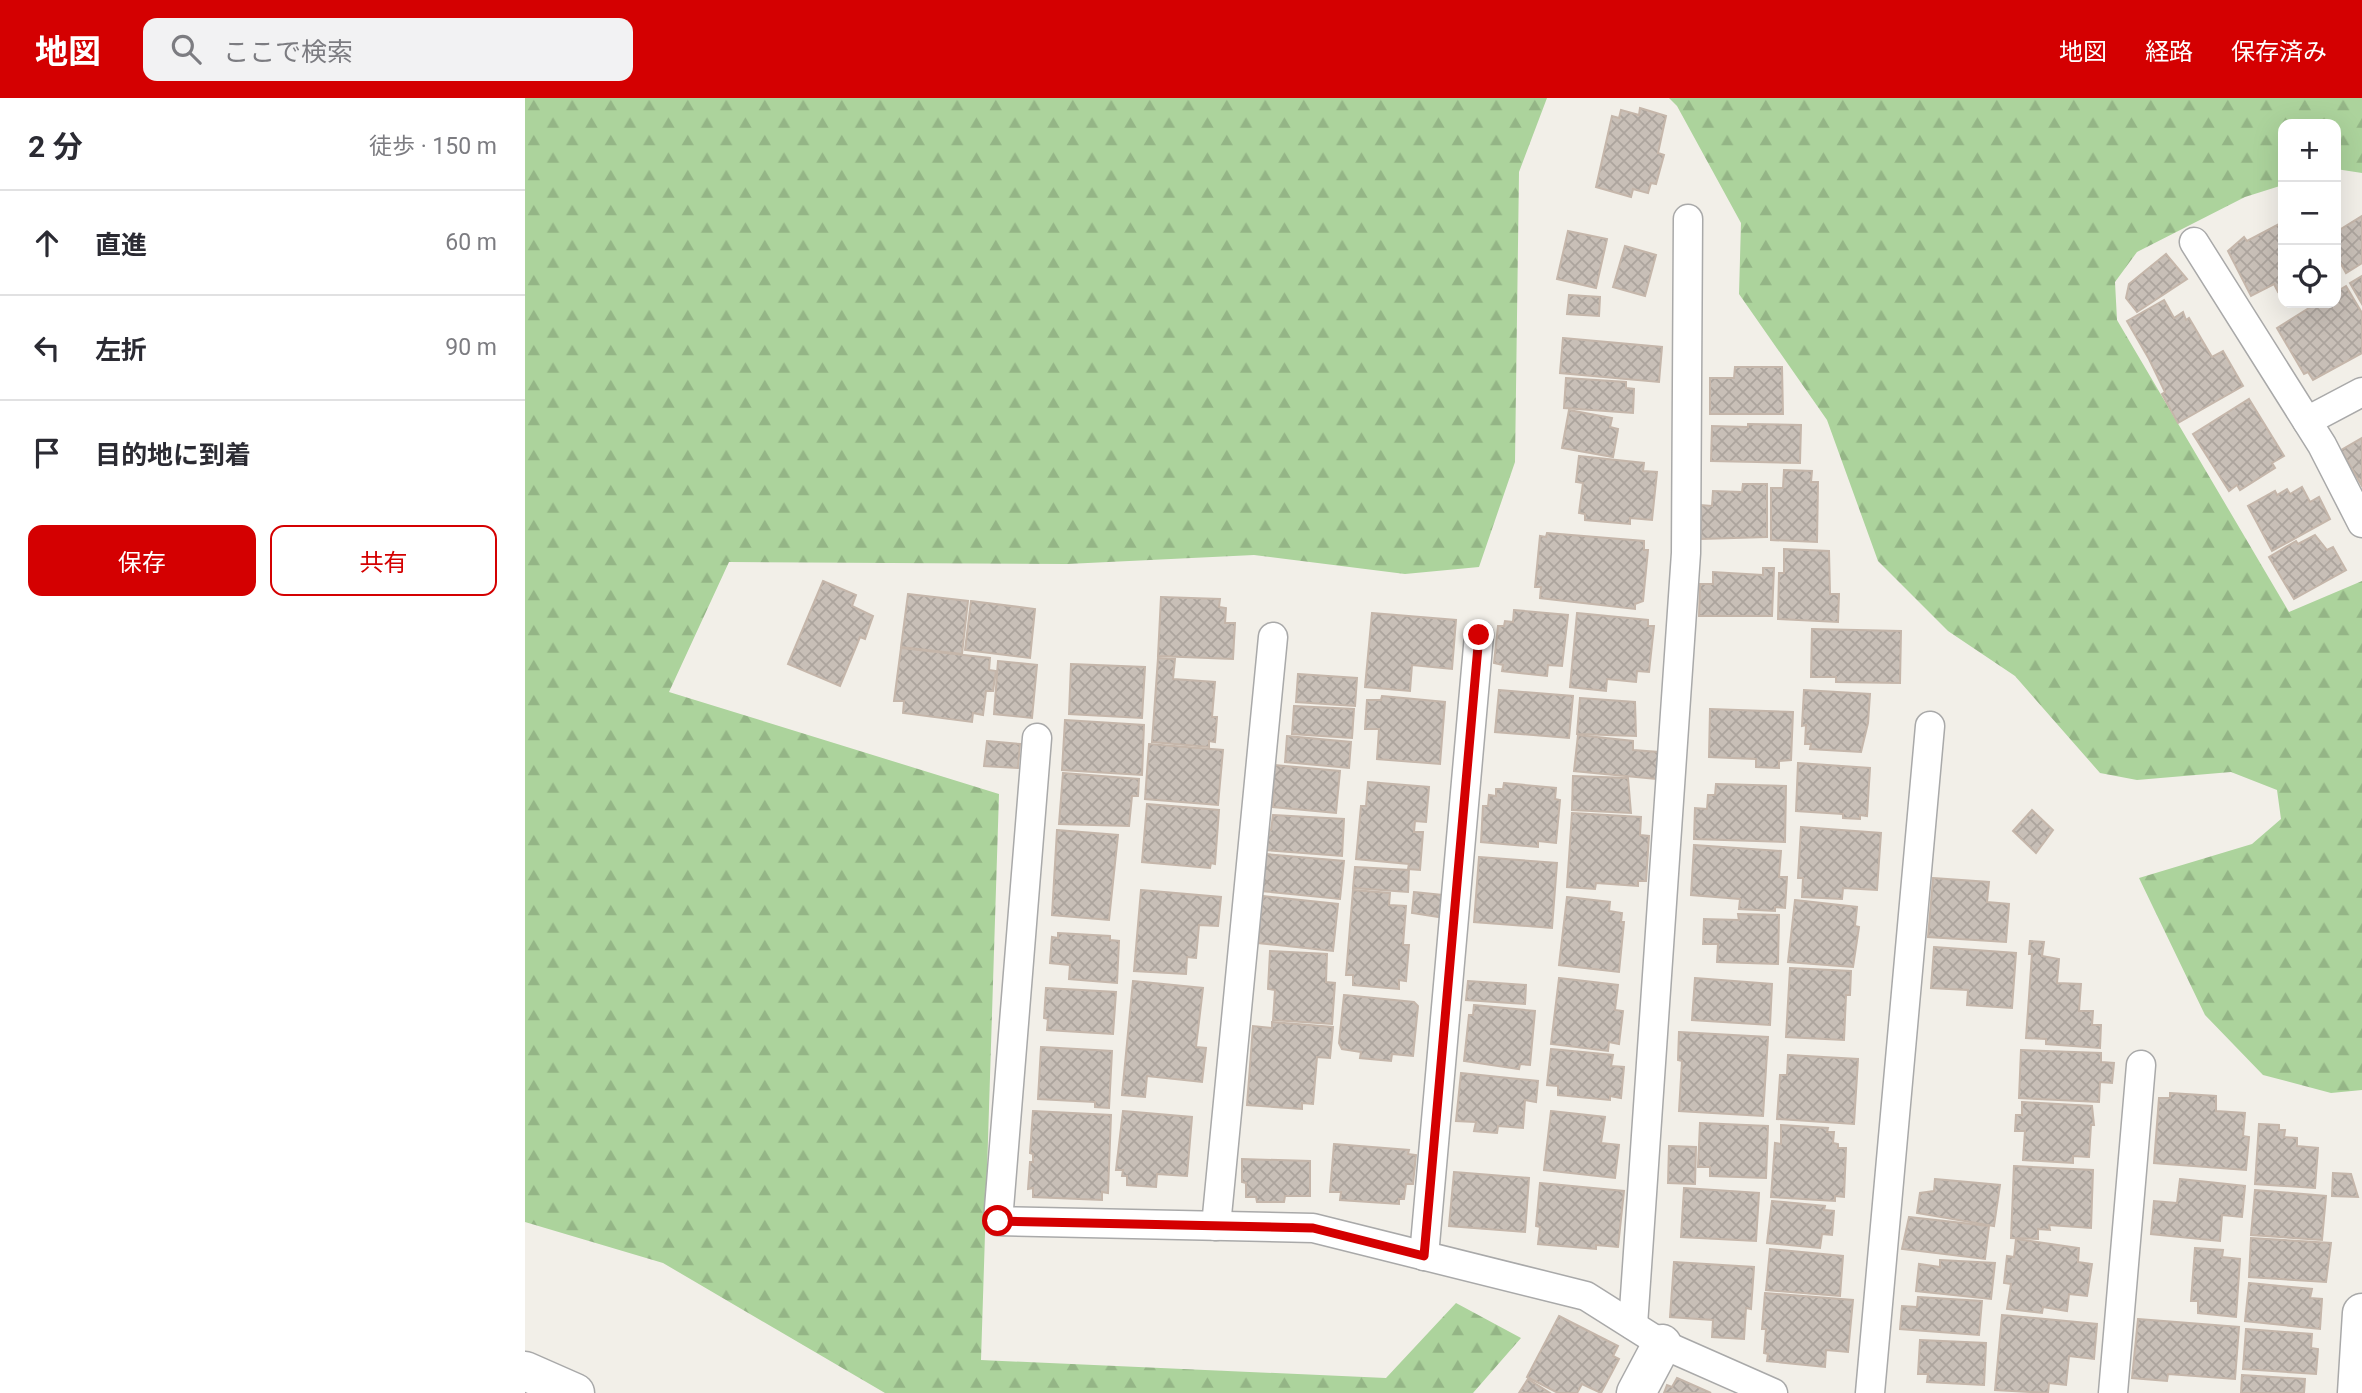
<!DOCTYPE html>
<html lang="ja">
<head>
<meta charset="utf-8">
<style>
	:root { --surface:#fff; --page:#f2f2f3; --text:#2b2b33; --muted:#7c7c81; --line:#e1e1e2; --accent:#d40001 }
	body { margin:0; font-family:Roboto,"Noto Sans JP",sans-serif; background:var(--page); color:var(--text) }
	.controls { position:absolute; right:21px; top:21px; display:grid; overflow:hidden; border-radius:14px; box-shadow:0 7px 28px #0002 }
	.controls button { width:63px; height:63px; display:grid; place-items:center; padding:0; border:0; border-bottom:2px solid var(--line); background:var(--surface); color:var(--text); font:35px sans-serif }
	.stop { position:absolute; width:21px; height:21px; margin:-16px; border:5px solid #d40001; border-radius:50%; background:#fff }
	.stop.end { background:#d40001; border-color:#fff; box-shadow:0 2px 7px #0008 }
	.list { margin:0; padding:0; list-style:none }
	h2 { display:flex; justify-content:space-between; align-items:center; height:91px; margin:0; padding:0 28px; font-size:30px }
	h2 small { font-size:23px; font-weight:400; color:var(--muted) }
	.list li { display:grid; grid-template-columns:46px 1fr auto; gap:21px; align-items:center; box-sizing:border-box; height:105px; padding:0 28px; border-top:2px solid var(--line) }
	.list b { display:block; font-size:26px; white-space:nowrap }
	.list em { font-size:23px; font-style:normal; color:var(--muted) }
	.actions { display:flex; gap:14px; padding:21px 28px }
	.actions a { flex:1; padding:16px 0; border:2px solid var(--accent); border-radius:14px; text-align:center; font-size:24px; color:var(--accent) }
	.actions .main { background:var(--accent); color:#fff }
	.icon { flex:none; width:38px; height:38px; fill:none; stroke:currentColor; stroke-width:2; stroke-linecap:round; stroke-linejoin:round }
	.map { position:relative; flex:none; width:1837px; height:1295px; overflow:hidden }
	header { display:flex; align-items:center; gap:42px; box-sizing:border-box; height:98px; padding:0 35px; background:var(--accent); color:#fff }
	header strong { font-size:33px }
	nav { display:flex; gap:38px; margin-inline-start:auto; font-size:24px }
	.search { width:490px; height:63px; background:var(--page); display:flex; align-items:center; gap:18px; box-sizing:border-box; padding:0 24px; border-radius:14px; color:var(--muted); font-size:26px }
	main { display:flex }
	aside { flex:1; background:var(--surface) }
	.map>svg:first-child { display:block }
</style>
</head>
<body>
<header>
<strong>地図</strong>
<div class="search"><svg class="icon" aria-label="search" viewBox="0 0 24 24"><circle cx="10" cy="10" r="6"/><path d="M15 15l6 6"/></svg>ここで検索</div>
<nav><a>地図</a><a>経路</a><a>保存済み</a></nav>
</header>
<main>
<aside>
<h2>2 分<small>徒歩 · 150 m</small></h2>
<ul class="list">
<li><svg class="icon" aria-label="ahead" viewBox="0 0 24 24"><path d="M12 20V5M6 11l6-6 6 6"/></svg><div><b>直進</b></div><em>60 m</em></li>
<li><svg class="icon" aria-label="left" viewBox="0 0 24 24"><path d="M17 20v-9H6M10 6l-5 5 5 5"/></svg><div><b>左折</b></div><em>90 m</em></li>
<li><svg class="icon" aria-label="arrive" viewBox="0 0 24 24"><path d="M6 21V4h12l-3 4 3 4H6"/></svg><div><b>目的地に到着</b></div></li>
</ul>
<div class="actions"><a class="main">保存</a><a>共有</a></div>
</aside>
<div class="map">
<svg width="1837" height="1295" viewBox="0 0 1837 1295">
	<defs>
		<pattern id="forest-firs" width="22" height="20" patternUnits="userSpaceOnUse" patternTransform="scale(1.75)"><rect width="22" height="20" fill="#acd39c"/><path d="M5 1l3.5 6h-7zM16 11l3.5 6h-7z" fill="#94b586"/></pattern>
		<pattern id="building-cross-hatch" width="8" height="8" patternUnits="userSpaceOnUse" patternTransform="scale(1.75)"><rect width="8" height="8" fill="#c8bfb7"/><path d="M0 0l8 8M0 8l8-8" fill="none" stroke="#aca49d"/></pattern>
	</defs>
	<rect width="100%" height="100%" fill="#f2efe8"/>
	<g fill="url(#forest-firs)">
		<polygon points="0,0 1022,0 994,74 990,364 954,469 880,476 729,457 542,466 204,464 144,594 474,696 456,1262 861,1280 931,1205 996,1240 948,1295 360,1295 138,1165 0,1124"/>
		<polygon points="1144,0 1837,0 1837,75 1811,71 1811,26 1758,26 1758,87 1720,99 1612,154 1590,184 1592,222 1764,514 1837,483 1837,992 1806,995 1738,977 1680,917 1614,780 1727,746 1756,721 1752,692 1706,674 1612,682 1575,675 1490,578 1423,533 1353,463 1302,322 1214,196 1216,125 1152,8"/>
	</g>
	<g fill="url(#building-cross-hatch)" stroke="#c5b6aa" stroke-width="2">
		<polygon points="1115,10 1141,18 1133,55 1139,57 1131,86 1126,85 1123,95 1108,91 1106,99 1071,89 1087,18 1094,20 1096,12 1114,17"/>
		<polygon points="1837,118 1837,165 1821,175 1811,157 1811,134"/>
		<polygon points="1758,124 1758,192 1753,194 1749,186 1726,198 1703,153 1719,139 1722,143"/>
		<polygon points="1043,133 1082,141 1071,190 1032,181"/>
		<polygon points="1100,148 1131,157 1120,198 1088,189"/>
		<polygon points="1641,156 1662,181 1612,214 1601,200 1604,186"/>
		<polygon points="1837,178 1837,206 1825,185"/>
		<polygon points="1821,188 1837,215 1837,255 1788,282 1783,274 1779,276 1752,230 1792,205 1811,205 1811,194"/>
		<polygon points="1044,197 1075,199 1074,218 1042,216"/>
		<polygon points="1639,202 1649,220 1658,214 1661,222 1664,220 1687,259 1698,253 1718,288 1653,325 1637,296 1640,294 1624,261 1602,223"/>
		<polygon points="1038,240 1137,249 1134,284 1035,275"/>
		<polygon points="1210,269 1257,269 1258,316 1185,316 1185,280 1209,280"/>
		<polygon points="1041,280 1101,284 1101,290 1109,291 1108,315 1039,310"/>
		<polygon points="1724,301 1759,358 1747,365 1750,370 1715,392 1712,387 1704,393 1668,336"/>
		<polygon points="1044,312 1087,320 1085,329 1093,331 1088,359 1037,350"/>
		<polygon points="1223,326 1276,327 1275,365 1186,363 1187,328 1223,329"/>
		<polygon points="1837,340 1837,388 1816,352"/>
		<polygon points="1054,358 1119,365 1118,373 1132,374 1127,422 1105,420 1105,426 1060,422 1060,416 1054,415 1058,385 1051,384"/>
		<polygon points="1259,372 1287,373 1286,384 1293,384 1292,444 1246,442 1246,390 1258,390"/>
		<polygon points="1218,386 1242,386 1242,439 1176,441 1176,407 1187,408 1188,393 1217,394"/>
		<polygon points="1777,389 1785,404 1794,399 1805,421 1747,453 1723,408 1750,393 1752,397 1762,391 1765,396"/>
		<polygon points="1022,435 1119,443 1119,452 1123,452 1118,503 1110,506 1110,511 1015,500 1016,489 1010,489 1015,438 1021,439"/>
		<polygon points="1790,437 1802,452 1808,449 1821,472 1769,501 1744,459 1771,443 1773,446"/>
		<polygon points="1259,451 1304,453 1305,496 1314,496 1313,524 1253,521 1254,475 1259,475"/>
		<polygon points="1238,470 1249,470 1247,518 1174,518 1175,486 1188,486 1188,474 1238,477"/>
		<polygon points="298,483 331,497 327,508 348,518 340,541 335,539 315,588 263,566"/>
		<polygon points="383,496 443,503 437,556 376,549"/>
		<polygon points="636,499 695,501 694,509 701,510 700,525 710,525 708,561 633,558"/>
		<polygon points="446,503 510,511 505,560 440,552"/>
		<polygon points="989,512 1043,517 1037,568 1023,567 1022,578 977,573 978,567 969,565 973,528 979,528 980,523 988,524"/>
		<polygon points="847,515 931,522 927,571 887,567 885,593 840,589"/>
		<polygon points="1052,515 1123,522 1123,528 1129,528 1124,574 1112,573 1111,584 1082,581 1081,593 1045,589"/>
		<polygon points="1287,531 1376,533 1375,585 1311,584 1311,579 1286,579"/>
		<polygon points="376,550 465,560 464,572 471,573 468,593 461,593 458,617 448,615 447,624 378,615 379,603 369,603"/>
		<polygon points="633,560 650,561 648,581 690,584 687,619 692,619 690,644 684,643 684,649 627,644"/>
		<polygon points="473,563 512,567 507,620 469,616"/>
		<polygon points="546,566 620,569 617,620 544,616"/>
		<polygon points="773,576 832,580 830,608 771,604"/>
		<polygon points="974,592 1048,598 1044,640 970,634"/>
		<polygon points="1279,592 1345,596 1343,625 1336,654 1285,651 1286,646 1280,646 1281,627 1277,628"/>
		<polygon points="857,598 920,604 915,666 852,661 854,631 840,631 842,602 856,602"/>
		<polygon points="1055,600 1110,604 1111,638 1052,636"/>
		<polygon points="769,608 829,611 827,640 767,636"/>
		<polygon points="1185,611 1268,614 1266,662 1254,663 1254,670 1231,669 1231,661 1184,659"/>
		<polygon points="540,622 619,627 617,677 537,672"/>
		<polygon points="1053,637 1108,643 1108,652 1134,654 1131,681 1049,673"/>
		<polygon points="762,638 826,644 824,670 760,664"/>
		<polygon points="462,643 495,646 493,670 459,668"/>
		<polygon points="624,646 698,652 693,707 620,701"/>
		<polygon points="1273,665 1345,670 1342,718 1335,717 1335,721 1318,720 1318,716 1271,713"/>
		<polygon points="749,667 815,673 811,715 748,709"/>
		<polygon points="538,675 614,681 613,698 607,698 604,728 534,726"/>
		<polygon points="1048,678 1103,680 1106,715 1047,712"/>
		<polygon points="843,684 904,689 901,724 890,723 889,734 898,734 895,772 883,771 884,766 831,761 836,708 841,708"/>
		<polygon points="979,685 1031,690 1030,701 1035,702 1031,745 1013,743 1013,749 956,744 958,708 963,708 964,697 971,698 971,691 978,691"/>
		<polygon points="1191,686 1261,688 1260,744 1169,741 1170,710 1182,711 1183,697 1190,697"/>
		<polygon points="622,706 694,712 690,766 686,765 685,770 617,764"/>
		<polygon points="1507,712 1528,732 1511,755 1488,733"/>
		<polygon points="1047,715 1116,719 1115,737 1124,738 1121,783 1113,783 1113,788 1071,785 1070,791 1042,789"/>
		<polygon points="748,717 819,721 817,758 740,752 741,732 746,732"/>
		<polygon points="1276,729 1356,735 1352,792 1318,790 1317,801 1277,799 1278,780 1273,780"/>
		<polygon points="532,732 593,737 584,822 527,817"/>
		<polygon points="1169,747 1256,753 1254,779 1262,779 1260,810 1250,809 1250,813 1214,811 1215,801 1166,797"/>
		<polygon points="740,756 819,763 815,801 736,793"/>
		<polygon points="954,759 1032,765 1027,830 949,824"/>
		<polygon points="830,769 884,772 883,794 828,790"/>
		<polygon points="1408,780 1464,784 1462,804 1484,806 1481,844 1403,839"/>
		<polygon points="616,792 696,799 693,828 674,827 671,860 662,859 661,876 609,873"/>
		<polygon points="828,792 865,795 864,807 881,808 878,847 884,847 881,883 874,882 874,891 828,887 828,877 821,877"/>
		<polygon points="889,794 917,797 914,819 887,815"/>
		<polygon points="738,798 813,806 808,853 733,845"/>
		<polygon points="1042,799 1085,804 1084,813 1097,815 1096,824 1099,824 1094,874 1034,867"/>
		<polygon points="1270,802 1332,809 1330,828 1334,829 1328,869 1263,864"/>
		<polygon points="1213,816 1254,817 1253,866 1192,864 1193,846 1178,846 1179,821 1214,822"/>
		<polygon points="533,835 585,838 585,842 594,843 592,885 544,881 545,867 525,865 527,839 533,840"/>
		<polygon points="1505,843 1519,844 1517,858 1534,861 1532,885 1556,886 1554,913 1568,913 1567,927 1576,927 1575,950 1521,946 1521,941 1501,940 1507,856 1504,856"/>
		<polygon points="1409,849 1491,855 1487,910 1442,907 1443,892 1406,890"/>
		<polygon points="745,853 802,856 801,884 810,885 807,926 748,922 750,892 743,891"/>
		<polygon points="1265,870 1326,873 1325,897 1321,897 1319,942 1261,939"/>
		<polygon points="1034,880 1093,887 1090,912 1098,913 1094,946 1084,944 1083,953 1026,946"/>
		<polygon points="1170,880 1247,886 1245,927 1167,922"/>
		<polygon points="608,883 678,890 671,949 681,950 677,984 622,978 620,999 597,997"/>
		<polygon points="943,883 1001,887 1000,906 941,902"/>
		<polygon points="521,890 591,894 588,936 522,932 523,921 519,920"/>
		<polygon points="819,897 889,904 893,908 888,958 867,956 866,963 835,960 836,954 817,951 814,945"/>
		<polygon points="949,907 1010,913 1005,967 995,966 994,971 939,963 944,917 948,917"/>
		<polygon points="747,924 808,929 805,960 792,959 788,1006 777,1005 777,1011 722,1007 728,928 747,930"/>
		<polygon points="1154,934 1243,939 1238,1018 1154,1013 1157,963 1153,962"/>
		<polygon points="516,949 587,953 584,1010 570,1009 570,1004 513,1001"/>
		<polygon points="1026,951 1088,957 1086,968 1099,969 1096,1000 1085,998 1085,1002 1033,997 1033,988 1022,987"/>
		<polygon points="1496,952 1576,955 1576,964 1589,965 1587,985 1575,984 1574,1004 1494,1000"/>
		<polygon points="1263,957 1333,961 1329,1026 1252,1021 1255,977 1262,977"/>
		<polygon points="936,975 1013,983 1011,1004 1000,1002 998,1030 973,1028 972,1035 949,1033 951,1024 931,1023"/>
		<polygon points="1645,995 1691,998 1691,1013 1720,1015 1718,1038 1724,1039 1721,1072 1629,1065 1634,1000 1645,1000"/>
		<polygon points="1497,1004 1567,1008 1569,1027 1566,1027 1564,1059 1548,1058 1548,1065 1498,1062 1500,1033 1490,1033 1491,1017 1497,1017"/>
		<polygon points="508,1013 586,1017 583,1095 577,1094 577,1102 508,1099 508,1090 503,1091 505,1064 508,1064 508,1056 505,1055"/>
		<polygon points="598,1013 667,1019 662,1078 632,1076 631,1089 602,1087 602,1078 597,1078 598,1072 591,1072"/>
		<polygon points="1026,1013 1080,1019 1076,1045 1094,1047 1090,1080 1019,1072"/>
		<polygon points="1175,1025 1243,1028 1241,1080 1185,1078 1185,1069 1173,1069"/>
		<polygon points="1734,1026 1754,1027 1754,1032 1760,1032 1759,1039 1772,1040 1772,1048 1793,1050 1790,1090 1730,1086"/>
		<polygon points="1256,1027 1303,1030 1302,1034 1309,1034 1308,1045 1313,1046 1313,1050 1321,1050 1319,1099 1310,1098 1310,1103 1246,1099 1250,1045 1256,1046"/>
		<polygon points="809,1046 884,1052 883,1056 891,1057 888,1086 881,1086 879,1101 874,1101 874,1106 815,1102 816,1094 805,1094"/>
		<polygon points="1144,1048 1171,1049 1170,1086 1143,1085"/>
		<polygon points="717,1061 785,1063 785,1098 760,1098 759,1104 732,1104 731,1099 721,1099 721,1085 717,1084"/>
		<polygon points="1489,1068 1568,1072 1566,1130 1524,1127 1525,1132 1513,1131 1513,1141 1486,1140"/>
		<polygon points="929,1074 1004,1080 1000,1134 924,1128"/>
		<polygon points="1808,1075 1826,1076 1833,1099 1807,1098"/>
		<polygon points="1410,1081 1475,1087 1469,1128 1392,1115 1395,1095 1409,1093"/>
		<polygon points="1655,1081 1720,1088 1717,1119 1697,1117 1695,1143 1626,1136 1629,1103 1652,1105"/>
		<polygon points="1015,1085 1099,1093 1093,1149 1071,1147 1071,1151 1013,1146 1015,1129 1011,1128"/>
		<polygon points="1159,1090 1234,1095 1231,1143 1156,1139"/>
		<polygon points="1730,1092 1801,1098 1797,1142 1726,1137"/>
		<polygon points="1247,1103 1300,1108 1299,1112 1309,1113 1307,1137 1297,1136 1295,1150 1242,1145"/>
		<polygon points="1384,1119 1464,1128 1460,1161 1377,1151"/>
		<polygon points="1726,1140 1806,1145 1801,1184 1724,1179"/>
		<polygon points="1491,1141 1554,1150 1553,1164 1567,1166 1562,1198 1544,1196 1542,1213 1518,1209 1517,1215 1482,1211 1486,1186 1479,1185 1482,1158 1489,1159"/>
		<polygon points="1670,1150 1698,1152 1697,1159 1715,1161 1711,1219 1673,1215 1673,1203 1666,1203"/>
		<polygon points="1245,1151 1318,1158 1315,1198 1241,1192"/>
		<polygon points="1415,1162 1470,1165 1466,1201 1391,1193 1394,1166 1415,1169"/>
		<polygon points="1149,1164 1229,1169 1226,1211 1221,1210 1219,1241 1187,1239 1188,1222 1145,1219"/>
		<polygon points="1724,1185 1787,1191 1785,1200 1797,1201 1795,1231 1720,1223"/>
		<polygon points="1240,1195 1328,1202 1323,1254 1301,1252 1300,1269 1242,1263 1243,1256 1239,1255 1241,1231 1237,1231"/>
		<polygon points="1393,1199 1457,1203 1454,1237 1375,1231 1377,1208 1392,1209"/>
		<polygon points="1477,1217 1572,1226 1569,1261 1544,1258 1541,1287 1524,1285 1523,1295 1470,1292"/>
		<polygon points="1034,1218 1093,1248 1088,1258 1094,1261 1076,1295 1057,1286 1052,1295 1033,1295 1002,1279"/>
		<polygon points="1613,1221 1714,1229 1710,1281 1643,1276 1642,1283 1607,1280"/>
		<polygon points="1721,1231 1787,1236 1786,1250 1793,1251 1791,1276 1718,1271"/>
		<polygon points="1395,1242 1461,1245 1459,1287 1402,1284 1403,1276 1393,1276"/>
		<polygon points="1717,1277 1780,1281 1779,1295 1716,1295"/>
		<polygon points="1152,1280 1186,1295 1139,1295 1142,1287 1147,1289"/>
		<polygon points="1003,1281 1025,1295 994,1295"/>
	</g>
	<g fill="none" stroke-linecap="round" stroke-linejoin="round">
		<g stroke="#a9a9a9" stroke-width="31">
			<g id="lane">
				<polyline points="1669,144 1797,347 1837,425"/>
				<polyline points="1782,323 1837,294"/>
				<polyline points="512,640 473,1123 788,1130 1061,1198 1137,1246 1248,1295"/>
				<polyline points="691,1128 748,539"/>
				<polyline points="899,1158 954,537"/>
				<polyline points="1108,1227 1161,455 1163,121"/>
				<polyline points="1345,1295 1405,628"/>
				<polyline points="1588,1295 1616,967"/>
			</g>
		</g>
		<g stroke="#a9a9a9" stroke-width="41">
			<g id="street">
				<polyline points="0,1273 50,1295"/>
				<polyline points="1111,1295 1137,1246"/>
				<polyline points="1832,1295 1837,1215"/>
			</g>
		</g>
		<use href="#lane" stroke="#fff" stroke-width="28"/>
		<use href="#street" stroke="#fff" stroke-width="38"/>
	</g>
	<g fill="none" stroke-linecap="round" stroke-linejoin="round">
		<polyline stroke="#d40001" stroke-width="9" points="473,1123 788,1130 899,1158 954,537"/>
	</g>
</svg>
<div class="controls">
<button>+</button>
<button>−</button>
<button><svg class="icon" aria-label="locate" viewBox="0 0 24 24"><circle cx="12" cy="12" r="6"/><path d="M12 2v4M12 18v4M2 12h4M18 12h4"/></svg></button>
</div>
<div class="stop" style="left:473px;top:1123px"></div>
<div class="stop end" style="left:954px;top:537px"></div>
</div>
</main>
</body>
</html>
